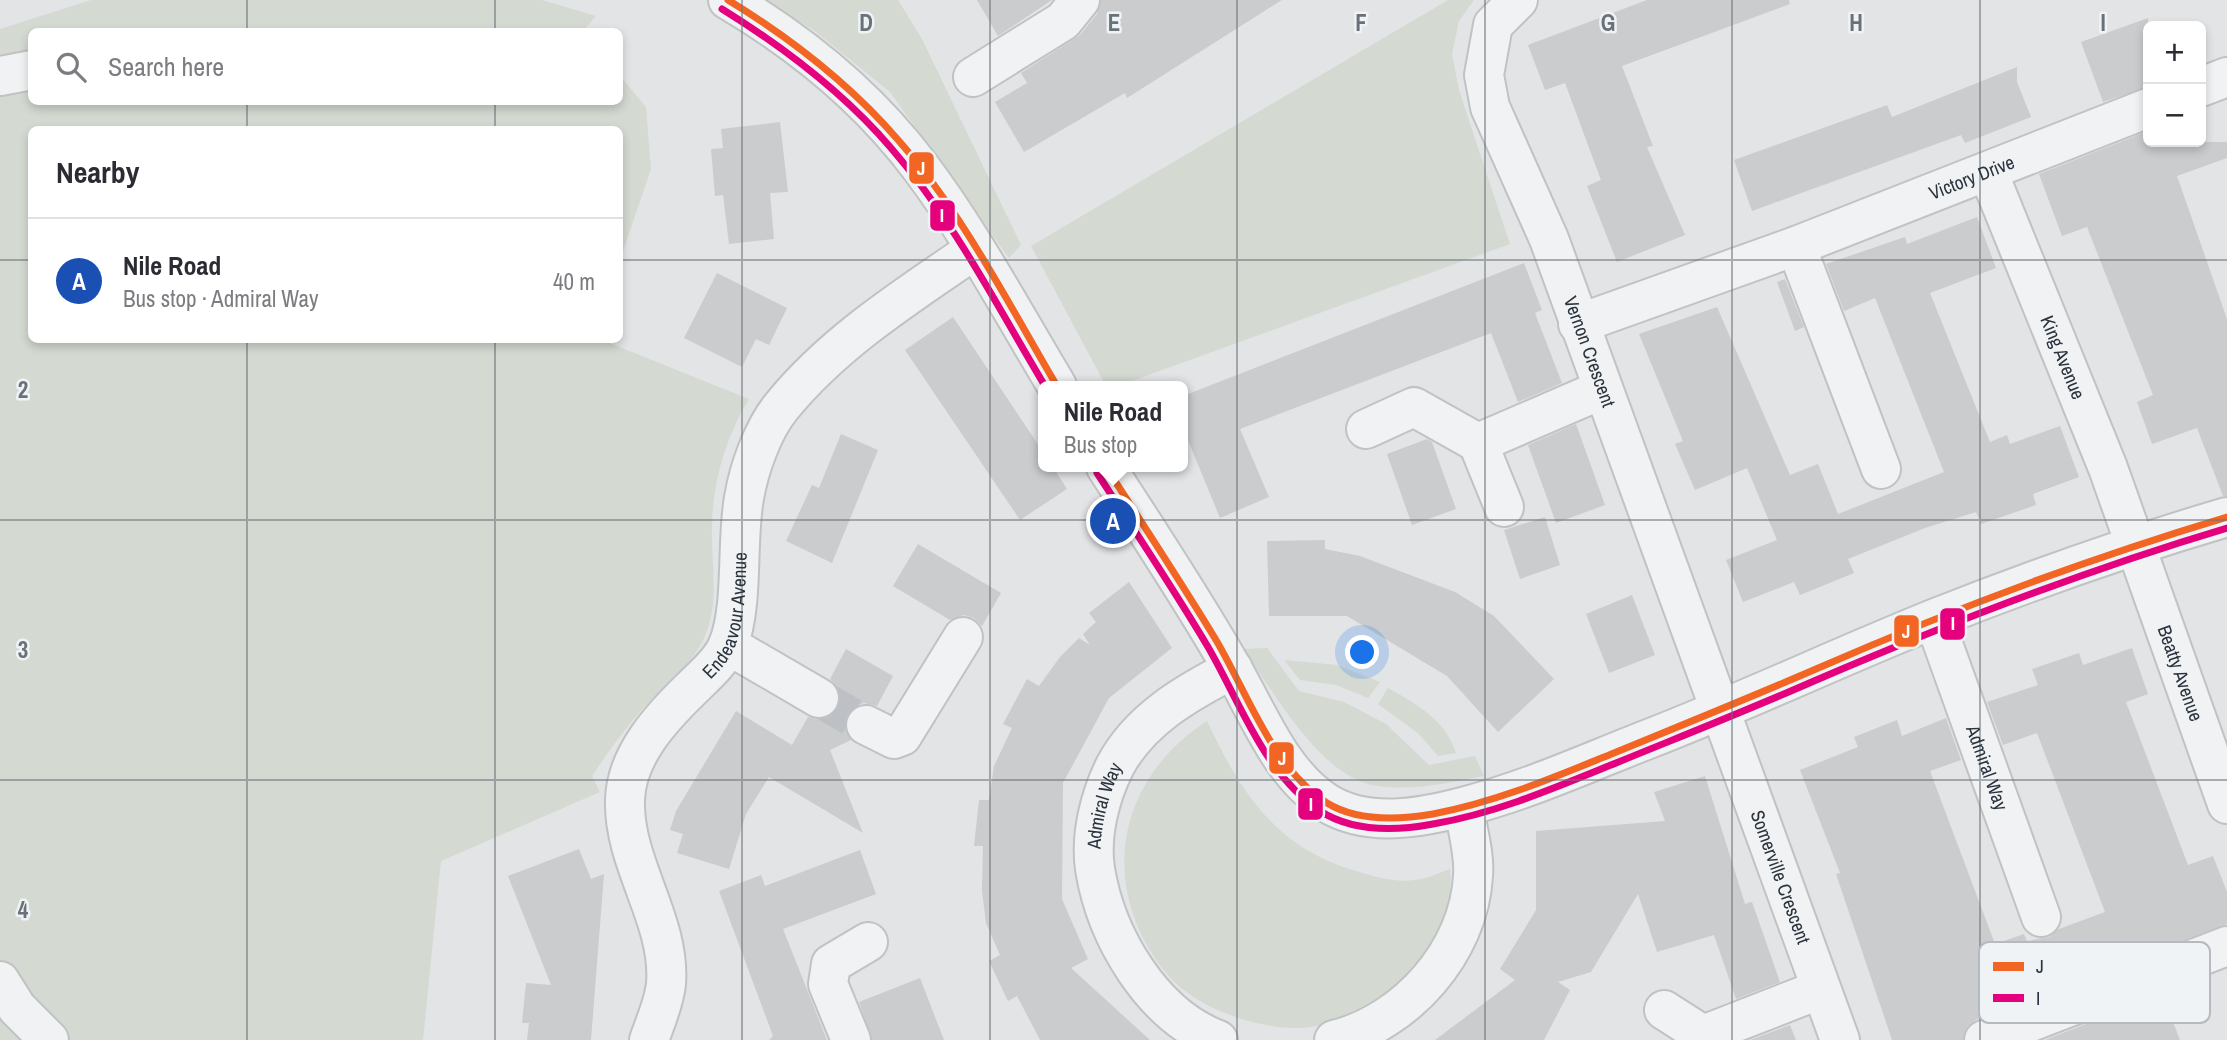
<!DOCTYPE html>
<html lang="en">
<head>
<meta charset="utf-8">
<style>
	:root { --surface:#fff; --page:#f2f2f3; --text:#2b2b33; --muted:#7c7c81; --line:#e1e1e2; --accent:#6a7279 }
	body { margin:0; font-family:"Archivo Narrow",sans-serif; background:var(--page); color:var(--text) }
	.controls { position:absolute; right:21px; top:21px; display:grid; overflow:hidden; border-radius:10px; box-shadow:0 4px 10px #0003 }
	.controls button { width:63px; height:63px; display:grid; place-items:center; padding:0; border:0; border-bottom:2px solid var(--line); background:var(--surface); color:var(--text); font:35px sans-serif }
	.you { position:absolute; left:1363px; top:653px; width:24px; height:24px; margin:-18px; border:5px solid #fff; border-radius:50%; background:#1a73e8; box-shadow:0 0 0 10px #1a73e833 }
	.badge { display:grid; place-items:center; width:46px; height:46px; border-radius:50%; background:var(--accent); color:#fff; font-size:23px; font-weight:700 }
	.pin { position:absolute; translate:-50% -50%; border:4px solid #fff; box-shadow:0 2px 7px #0006 }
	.popup { position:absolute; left:1038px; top:381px; width:150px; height:91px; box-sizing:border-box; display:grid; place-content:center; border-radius:10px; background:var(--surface); filter:drop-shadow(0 2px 5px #0005); font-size:23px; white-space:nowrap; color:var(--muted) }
	.popup b { font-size:26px; color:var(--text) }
	.popup::after { content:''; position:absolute; left:50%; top:100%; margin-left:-14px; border:14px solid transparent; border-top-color:var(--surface) }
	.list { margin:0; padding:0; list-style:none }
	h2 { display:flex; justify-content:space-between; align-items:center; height:91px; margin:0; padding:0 28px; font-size:30px }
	h2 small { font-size:23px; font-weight:400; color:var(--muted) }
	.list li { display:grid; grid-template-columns:46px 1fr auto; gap:21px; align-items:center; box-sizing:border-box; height:126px; padding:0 28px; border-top:2px solid var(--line) }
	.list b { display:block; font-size:26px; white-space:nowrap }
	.list p { margin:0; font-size:23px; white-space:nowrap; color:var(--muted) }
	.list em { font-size:23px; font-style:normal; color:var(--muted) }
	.icon { flex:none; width:38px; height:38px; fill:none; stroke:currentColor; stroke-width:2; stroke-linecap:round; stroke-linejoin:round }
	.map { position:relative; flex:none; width:2227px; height:1040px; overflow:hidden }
	.search { position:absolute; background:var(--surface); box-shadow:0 4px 10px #0003; left:28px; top:28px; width:595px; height:77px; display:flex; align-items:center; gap:18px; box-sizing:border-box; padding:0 24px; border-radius:10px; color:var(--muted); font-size:26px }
	.panel { position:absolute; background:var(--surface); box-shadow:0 4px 10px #0003; left:28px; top:126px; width:595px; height:217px; border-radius:10px }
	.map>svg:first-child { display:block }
</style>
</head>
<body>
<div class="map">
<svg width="2227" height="1040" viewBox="0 0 2227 1040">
	<rect width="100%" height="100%" fill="#e2e4e6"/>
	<g fill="#d4dad2">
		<path d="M91,0H542L596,16L582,32H32V102H620V76L646,107L651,169L620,260V130H32V340H602L749,399C724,440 711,488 712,536C712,568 718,601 707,631C694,666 664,685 640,712C622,732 607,754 592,776L600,792L441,861L423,1040H0V29Z"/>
		<polygon points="765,0 898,0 922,39 1021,245 1009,258 890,92 816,32"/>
		<polygon points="1448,0 1474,0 1459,21 1452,54 1459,90 1510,244 1118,386 1106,386 1031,246"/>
		<path d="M1267,648L1299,691L1344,702L1386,724L1429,765L1475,756L1484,776C1449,783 1414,791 1378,786C1321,779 1274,692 1243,649Z"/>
		<polygon points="1284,660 1337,665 1380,682 1368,698 1336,685 1300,680"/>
		<path d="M1388,688C1417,704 1446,721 1456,753L1438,756L1419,734L1378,704Z"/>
		<path d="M1207,721C1241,793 1276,848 1356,871C1373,876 1396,883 1414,880C1426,879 1439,873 1450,869C1455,907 1433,948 1407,974C1383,1000 1346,1022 1311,1027C1265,1033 1195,1009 1166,973C1097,887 1116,780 1207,721Z"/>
	</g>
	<g fill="#caccce">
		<polygon points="977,0 1052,0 998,36"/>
		<polygon points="1101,0 1282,0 1127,98 1125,93 1024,152 995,102 1027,83 1021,73 1080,35 1097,14"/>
		<polygon points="1647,0 1789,0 1790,4 1622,66 1653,146 1647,147 1685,235 1617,262 1587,186 1601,180 1565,83 1545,90 1528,45"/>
		<polygon points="2148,18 2148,87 2103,102 2081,42"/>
		<polygon points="2017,67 2017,82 2031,117 1965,143 1961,135 1752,211 1734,160 1887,105 1892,117"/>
		<polygon points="780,122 788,192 770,193 774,239 729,244 723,195 715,196 711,149 723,148 721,129"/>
		<polygon points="2148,131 2148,142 2227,142 2227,158 2177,176 2227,319 2227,496 2223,496 2197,428 2152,444 2137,402 2153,395 2087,227 2062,236 2039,174"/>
		<polygon points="1977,217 1996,268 1930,293 1990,442 2007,435 2010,444 2060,426 2079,477 2033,494 2036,505 1981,524 1976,512 1925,528 1848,559 1854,573 1800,595 1794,582 1743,602 1726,560 1777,540 1747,468 1695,490 1675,444 1683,441 1639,334 1717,307 1790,475 1818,464 1838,514 1944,472 1875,298 1844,311 1826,264 1905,237 1907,244"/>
		<polygon points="1524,263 1542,310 1535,313 1562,383 1518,402 1491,333 1240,429 1269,497 1220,518 1183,428 1183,396"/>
		<polygon points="717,273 787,308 769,345 756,339 742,367 684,338"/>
		<polygon points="1785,279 1804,327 1795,331 1777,282"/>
		<polygon points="953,317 1043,452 1043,467 1053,467 1067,489 1020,520 905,350"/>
		<polygon points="1576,424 1605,505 1556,523 1528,445"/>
		<polygon points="841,434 878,450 832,563 786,541 812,485 819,488"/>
		<polygon points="1427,439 1432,442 1456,509 1412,525 1387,454"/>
		<polygon points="1545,517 1560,565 1520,579 1504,530"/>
		<polygon points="1325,540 1325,549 1360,556 1455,592 1494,616 1554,679 1498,732 1447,676 1347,616 1269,616 1267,541"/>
		<polygon points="918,544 1001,593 982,626 974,618 964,615 950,620 893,586"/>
		<polygon points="1129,582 1172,648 1109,698 1063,783 1062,899 1088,959 1071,968 1150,1040 1040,1040 1017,996 1008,1001 989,961 1000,955 986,923 982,891 983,846 974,846 979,800 989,800 994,766 1012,728 1003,724 1027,679 1039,686 1060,657 1079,638 1090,645 1083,634 1096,622 1089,613"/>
		<polygon points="1632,595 1655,655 1609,673 1586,614"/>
		<polygon points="2132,648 2148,694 2126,702 2188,865 2213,856 2227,892 2227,924 1976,1020 1967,1027 1963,1040 1892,1040 1836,874 1840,873 1800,770 1858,747 1854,737 1897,720 1902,736 1946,718 1961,760 1930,771 1995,944 2024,934 2027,941 2049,937 2059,929 2105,912 2037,733 2003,745 1987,702 2038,685 2032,669 2079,653 2083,665"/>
		<polygon points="846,649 893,676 877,706 864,703 855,706 847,715 844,727 851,740 830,750 863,833 769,777 746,814 729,869 677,853 683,834 670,830 676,811 736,711 792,745 808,717 820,720 829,717 838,708 841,699 838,688 830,679"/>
		<polygon points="1705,776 1745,904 1752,902 1780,982 1736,999 1714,935 1657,952 1638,894 1591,972 1558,982 1570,990 1544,1040 1435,1040 1515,980 1500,969 1536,910 1536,831 1665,821 1654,792"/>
		<polygon points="579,849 591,879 604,874 591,1040 527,1040 529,1023 522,1023 526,983 551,985 508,876"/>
		<polygon points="860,850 876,894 783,929 827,1040 769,1040 773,1036 719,891 761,875 765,886"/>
		<polygon points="920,978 944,1040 872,1040 859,1002"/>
		<polygon points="2162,994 2180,1040 2045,1040"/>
		<polygon points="1790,1025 1796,1040 1750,1040"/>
	</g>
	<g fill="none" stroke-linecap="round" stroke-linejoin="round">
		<polyline stroke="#bdc1c5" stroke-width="38" stroke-dasharray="38 19" stroke-linecap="butt" points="819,698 866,725"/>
		<g stroke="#c0c2c4" stroke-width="42">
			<g id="minor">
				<path d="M728,0C801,43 870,100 921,168C972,236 1013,313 1057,386"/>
				<path id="s1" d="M1518,0L1493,25L1484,75L1490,107L1549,239L1840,1040"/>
				<polyline points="0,76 32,70"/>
				<polyline points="973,77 1063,21 1080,0"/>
				<polyline points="2201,87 2227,77"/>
				<path id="s2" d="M1988,172L2108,468L2227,804"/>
				<polyline points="1796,246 1881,469"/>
				<path id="s3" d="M1578,324L1796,246L2148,108"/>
				<polyline points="1366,429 1414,407 1478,443 1603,389"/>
				<polyline points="1478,443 1504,507"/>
				<path d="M1106,467C1149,534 1194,601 1233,670C1259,715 1281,774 1327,803C1368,828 1421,818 1466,806C1528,790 1587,763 1646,740C1744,702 1839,657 1936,618C2032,580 2128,546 2227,517"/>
				<path id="s4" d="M1934,619L2041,917"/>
				<polyline points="728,645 819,698"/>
				<polyline points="866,725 894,739 902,736 963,637"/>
				<polyline points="0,981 17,1008 49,1040"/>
				<polyline points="1664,1010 1703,1035 1821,989"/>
				<path id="s5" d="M649,1040C655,1023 664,1003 666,984C671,920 623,864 625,800C626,756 661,718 691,689C704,676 721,662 728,645C744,605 736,541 744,498C749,468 763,429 782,406C834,342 907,296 974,250"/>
				<polyline points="851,1040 828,984 831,964 868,942"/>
				<path id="s6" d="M1218,1040C1152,1015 1106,937 1095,869C1090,835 1100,796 1115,766C1140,719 1188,692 1233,669"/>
				<path d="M1334,1040C1407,1022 1469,951 1473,876C1475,854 1467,829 1464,807"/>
				<polyline points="1984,1040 2227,946"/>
			</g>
		</g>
		<use href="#minor" stroke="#f1f2f3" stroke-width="38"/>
		<g stroke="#eff3f6" stroke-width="12">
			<g id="bus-1">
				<path d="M728,0C792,39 850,84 899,141C963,214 1008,303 1057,386"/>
				<path d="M1106,467C1143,525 1181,582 1216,640C1248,694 1272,768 1327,803C1358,822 1398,820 1433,814C1496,802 1555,777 1614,753C1682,725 1749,698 1816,669C1951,610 2087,559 2227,517"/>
			</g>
		</g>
		<g stroke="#eff3f6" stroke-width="12">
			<g id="bus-2">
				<path d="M722,9C785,48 843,92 891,148C953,219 997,306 1045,386"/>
				<path d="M1097,473C1135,531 1173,588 1208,647C1240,702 1264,774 1320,811C1353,832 1396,831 1433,824C1497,813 1557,787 1616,763C1682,736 1748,710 1814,681C1949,623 2086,570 2227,528"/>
			</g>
		</g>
		<use href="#bus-1" stroke="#f26522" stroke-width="7"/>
		<use href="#bus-2" stroke="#e5007d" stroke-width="7"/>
	</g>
	<path fill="none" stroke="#6a7279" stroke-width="2" stroke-opacity="0.55" d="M247,0V32M495,0V32M742,0V1040M990,0V1040M1237,0V1040M1485,0V1040M1732,0V1040M1980,0V1040M247,102V130M495,102V130M0,260H32M620,260H2227M247,340V1040M495,340V1040M0,520H2227M0,780H2227"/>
	<g text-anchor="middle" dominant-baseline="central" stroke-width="5" stroke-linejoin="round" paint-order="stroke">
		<g font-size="19" fill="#29343f" stroke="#eff3f6">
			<text stroke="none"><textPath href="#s3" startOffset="420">Victory Drive</textPath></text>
			<text stroke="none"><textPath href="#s1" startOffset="383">Vernon Crescent</textPath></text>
			<text stroke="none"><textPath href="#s2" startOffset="200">King Avenue</textPath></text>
			<text stroke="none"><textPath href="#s5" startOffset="467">Endeavour Avenue</textPath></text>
			<text stroke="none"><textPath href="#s2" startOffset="537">Beatty Avenue</textPath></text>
			<text stroke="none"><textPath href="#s4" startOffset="158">Admiral Way</textPath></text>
			<text stroke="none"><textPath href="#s6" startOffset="284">Admiral Way</textPath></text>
			<text stroke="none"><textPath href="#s1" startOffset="942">Somerville Crescent</textPath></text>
		</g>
	</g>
	<rect x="1979" y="942" width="231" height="81" rx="10" fill="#eff3f6" stroke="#b4babf" stroke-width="2"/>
	<rect x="1993" y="962" width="31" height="9" fill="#f26522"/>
	<rect x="1993" y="994" width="31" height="8" fill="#e5007d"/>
	<g font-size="19" fill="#29343f">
		<text x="2036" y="973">J</text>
		<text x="2036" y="1005">I</text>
	</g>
	<g font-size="23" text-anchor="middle" font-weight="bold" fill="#6a7279" stroke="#eff3f6" stroke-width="5" stroke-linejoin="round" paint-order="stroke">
		<text x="866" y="31">D</text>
		<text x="1114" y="31">E</text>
		<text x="1361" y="31">F</text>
		<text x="1608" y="31">G</text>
		<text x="1856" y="31">H</text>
		<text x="2103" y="31">I</text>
		<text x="23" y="398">2</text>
		<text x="23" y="658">3</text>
		<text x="23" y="918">4</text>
	</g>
	<g stroke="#eff3f6" stroke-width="2.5">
		<rect x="908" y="151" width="27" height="34" rx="7" fill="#f26522"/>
		<rect x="929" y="199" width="27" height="33" rx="7" fill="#e5007d"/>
		<rect x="1939" y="607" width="27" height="34" rx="7" fill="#e5007d"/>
		<rect x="1893" y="614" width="27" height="34" rx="7" fill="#f26522"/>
		<rect x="1268" y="741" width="27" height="34" rx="7" fill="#f26522"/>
		<rect x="1297" y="787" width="27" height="34" rx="7" fill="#e5007d"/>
	</g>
	<g font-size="19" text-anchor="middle" font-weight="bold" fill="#fff">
		<text x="921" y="175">J</text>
		<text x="942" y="222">I</text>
		<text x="1953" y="630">I</text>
		<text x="1906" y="638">J</text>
		<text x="1282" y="765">J</text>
		<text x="1311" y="811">I</text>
	</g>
</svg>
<div class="controls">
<button>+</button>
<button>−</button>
</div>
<div class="you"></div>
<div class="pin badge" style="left:1113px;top:521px;background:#1a4fb4">A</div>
<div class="popup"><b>Nile Road</b>Bus stop</div>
<div class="search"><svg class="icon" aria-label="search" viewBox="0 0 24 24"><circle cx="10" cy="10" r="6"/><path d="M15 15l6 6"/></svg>Search here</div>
<section class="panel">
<h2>Nearby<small></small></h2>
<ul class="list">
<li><span class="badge" style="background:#1a4fb4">A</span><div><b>Nile Road</b><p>Bus stop · Admiral Way</p></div><em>40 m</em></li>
</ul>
</section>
</div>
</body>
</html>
